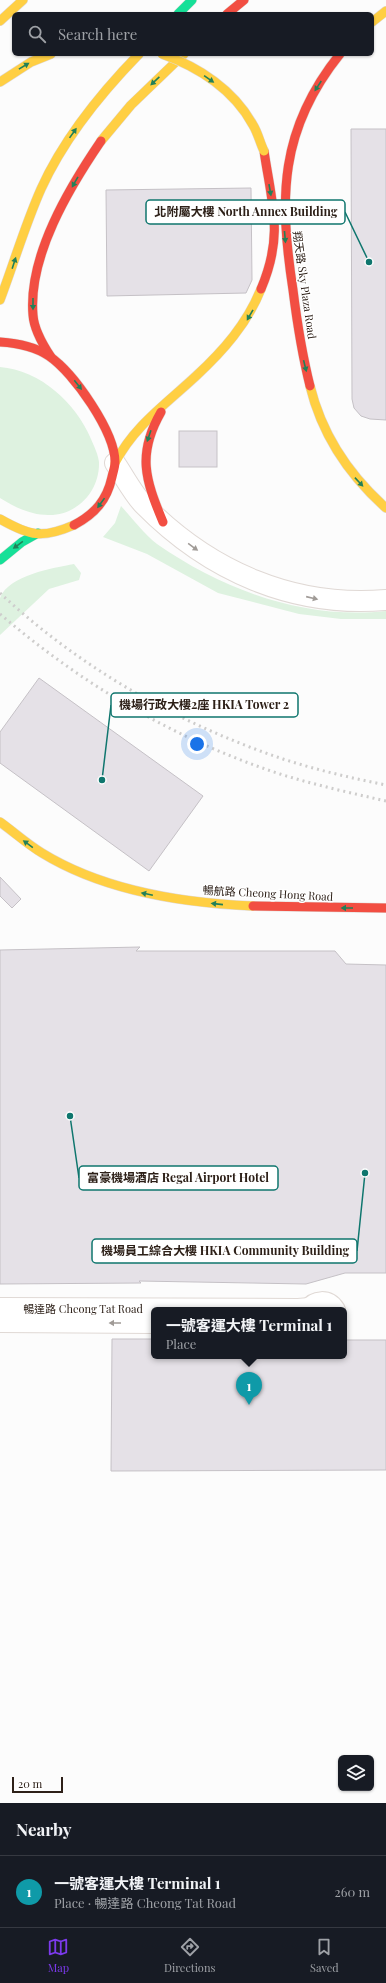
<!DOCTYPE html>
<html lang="en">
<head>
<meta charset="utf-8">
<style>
	:root { --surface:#171b24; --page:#20242c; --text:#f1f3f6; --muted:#9ea1a6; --line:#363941; --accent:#7c3aed }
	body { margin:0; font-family:"Playfair Display","Noto Sans TC",serif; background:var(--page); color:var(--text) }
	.controls { position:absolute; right:12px; bottom:12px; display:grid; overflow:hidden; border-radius:6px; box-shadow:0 1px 3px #0004 }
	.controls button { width:36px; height:36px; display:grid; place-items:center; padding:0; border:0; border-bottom:1px solid var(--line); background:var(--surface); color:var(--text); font:20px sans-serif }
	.scale { position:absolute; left:12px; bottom:10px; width:51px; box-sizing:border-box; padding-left:4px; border:2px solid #2d2018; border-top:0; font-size:11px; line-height:14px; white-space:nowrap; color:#2d2018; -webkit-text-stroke:3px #fff; paint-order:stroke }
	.you { position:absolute; left:197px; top:744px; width:14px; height:14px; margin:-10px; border:3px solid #fff; border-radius:50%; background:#1a73e8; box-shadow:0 0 0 6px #1a73e833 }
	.badge { display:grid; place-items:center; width:26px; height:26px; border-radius:50%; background:var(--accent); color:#fff; font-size:13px; font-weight:700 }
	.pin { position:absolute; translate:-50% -33px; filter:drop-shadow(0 1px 2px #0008) }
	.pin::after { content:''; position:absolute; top:21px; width:14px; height:12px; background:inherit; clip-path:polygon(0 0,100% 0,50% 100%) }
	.popup { position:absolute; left:151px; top:1307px; width:196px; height:52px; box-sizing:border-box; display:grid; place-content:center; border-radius:6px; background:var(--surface); filter:drop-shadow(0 1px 3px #0005); font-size:13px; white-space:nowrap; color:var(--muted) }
	.popup b { font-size:15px; color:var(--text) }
	.popup::after { content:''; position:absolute; left:50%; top:100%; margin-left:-8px; border:8px solid transparent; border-top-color:var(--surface) }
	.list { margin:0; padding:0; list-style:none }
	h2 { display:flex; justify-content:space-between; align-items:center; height:52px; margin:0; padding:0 16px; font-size:17px }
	h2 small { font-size:13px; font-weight:400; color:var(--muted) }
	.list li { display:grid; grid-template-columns:26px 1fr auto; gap:12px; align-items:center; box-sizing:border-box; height:72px; padding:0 16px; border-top:1px solid var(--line) }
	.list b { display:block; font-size:15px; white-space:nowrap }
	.list p { margin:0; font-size:13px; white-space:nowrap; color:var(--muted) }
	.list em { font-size:13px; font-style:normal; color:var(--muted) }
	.icon { flex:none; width:22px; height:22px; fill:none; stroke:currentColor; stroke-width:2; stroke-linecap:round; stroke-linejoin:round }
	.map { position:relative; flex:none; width:386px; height:1803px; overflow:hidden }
	.search { position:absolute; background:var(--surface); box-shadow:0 1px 3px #0004; left:12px; right:12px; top:12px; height:44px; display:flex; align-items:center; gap:10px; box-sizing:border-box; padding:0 14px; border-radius:6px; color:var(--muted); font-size:15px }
	.sheet { height:124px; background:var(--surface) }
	nav { display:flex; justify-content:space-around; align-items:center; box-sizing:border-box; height:56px; border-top:1px solid var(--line); background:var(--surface); font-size:11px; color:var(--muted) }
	nav a { display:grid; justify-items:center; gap:2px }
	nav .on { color:var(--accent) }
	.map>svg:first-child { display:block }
</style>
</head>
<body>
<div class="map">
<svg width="386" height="1803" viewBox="0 0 386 1803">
	<rect width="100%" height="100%" fill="#fcfcfc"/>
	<g fill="#def2e0">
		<path d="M0,367C40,370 76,403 91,439C94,446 98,454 99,462C100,491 77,516 48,515C31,515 14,507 0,498Z"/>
		<path d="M121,506C132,518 144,534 157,544C223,590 305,620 386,611V619H341L299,614L218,593L147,554L103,537L115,523Z"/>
		<path d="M74,564L81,573L79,580L49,589L0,635C0,626 0,605 0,598C9,575 53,568 74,564Z"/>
	</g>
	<g fill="#e5e1e7" stroke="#c5c1c6">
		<polygon points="351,129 386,129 386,420 370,419 361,416 354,408 352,399"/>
		<polygon points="251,188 252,280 246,293 107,296 106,190"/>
		<rect x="179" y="431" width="38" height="36"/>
		<polygon points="39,678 203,796 149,871 0,763 0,732"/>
		<polygon points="0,877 21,899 12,908 0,896"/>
		<polygon points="140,947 136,951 335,951 346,964 386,965 386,1273 345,1273 306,1284 139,1281 141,1283 0,1284 0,950"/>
		<polygon points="112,1339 154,1339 154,1356 344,1356 344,1340 386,1340 386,1470 111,1471"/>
	</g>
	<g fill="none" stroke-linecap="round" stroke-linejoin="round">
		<g stroke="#e0d9d5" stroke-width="22">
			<g id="street">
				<path d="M115,463C124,476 133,494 144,505C209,571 293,608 386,600"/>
				<polyline points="0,1308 298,1309 310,1308"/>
				<path d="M308,1310C315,1300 328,1299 335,1310"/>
				<polyline points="0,1322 154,1323"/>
			</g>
		</g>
		<g stroke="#e0d9d5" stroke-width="10">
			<g id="fast">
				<polyline points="178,14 192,0"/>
				<polyline points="0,560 22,542 38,533"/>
			</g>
		</g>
		<g stroke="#e0d9d5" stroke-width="10">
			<g id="slow">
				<polyline points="0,21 23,0"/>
				<polyline points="372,22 386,11"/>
				<polyline points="0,82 31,62 51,54"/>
				<polyline points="101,141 131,105 184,54"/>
				<path d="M0,300C14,263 25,225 41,189C64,138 100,94 139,54"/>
				<path d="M310,386C322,435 349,475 386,508"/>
				<path d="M115,463C134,426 166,404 196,376C223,351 247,324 261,289"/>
				<path d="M0,519C30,536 42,539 74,525"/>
				<path d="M0,822C14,832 27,844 42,853C104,891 181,903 253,906"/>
			</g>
		</g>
		<g stroke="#e0d9d5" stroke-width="10">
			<g id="jam">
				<polyline points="227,14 244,0"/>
				<path d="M261,289C284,235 272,205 264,151"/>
				<path d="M0,342C17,343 34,346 49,356C74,373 115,432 115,462C115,467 113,472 112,477C107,500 95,514 74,525"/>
				<path d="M51,357C43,345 34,330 33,315C28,256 69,188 101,141"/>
				<path d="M310,386C302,354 297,322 293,290C279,198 279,130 340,54"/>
				<path d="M161,412C137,454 145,479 163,522"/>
				<polyline points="253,906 386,908"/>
			</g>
		</g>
		<use href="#street" stroke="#fff" stroke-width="20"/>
		<use href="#fast" stroke="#16e098" stroke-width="9"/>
		<use href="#slow" stroke="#ffcf43" stroke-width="9"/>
		<use href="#jam" stroke="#f24e42" stroke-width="9"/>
		<g stroke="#cecdcc" stroke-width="3" stroke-dasharray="2 4" stroke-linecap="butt">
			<path d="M0,593C80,668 179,724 283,759C317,770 351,778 386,785"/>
			<path d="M0,614C83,685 176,740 280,774C315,785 351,793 386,801"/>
		</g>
		<g stroke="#e0d9d5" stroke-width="10" stroke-linecap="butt">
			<path id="slow-bridge" d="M162,54C199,67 234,90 253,125C258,133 260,143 264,151"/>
		</g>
		<use href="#slow-bridge" stroke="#ffcf43" stroke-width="9"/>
	</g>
	<defs><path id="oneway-solid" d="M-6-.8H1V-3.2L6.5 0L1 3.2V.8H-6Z"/></defs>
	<g fill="#228058">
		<use href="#oneway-solid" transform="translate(24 66) rotate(-31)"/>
		<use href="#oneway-solid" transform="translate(209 79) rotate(35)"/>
		<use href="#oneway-solid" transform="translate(155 81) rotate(137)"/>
		<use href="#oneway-solid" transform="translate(318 86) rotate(123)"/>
		<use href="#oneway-solid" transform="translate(73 133) rotate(-55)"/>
		<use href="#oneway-solid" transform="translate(75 182) rotate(120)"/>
		<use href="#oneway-solid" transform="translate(270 190) rotate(80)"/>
		<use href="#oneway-solid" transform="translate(285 237) rotate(85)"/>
		<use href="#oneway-solid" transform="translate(14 263) rotate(-72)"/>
		<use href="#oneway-solid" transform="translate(33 304) rotate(90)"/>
		<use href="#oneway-solid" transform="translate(250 315) rotate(120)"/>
		<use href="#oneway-solid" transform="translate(305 366) rotate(76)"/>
		<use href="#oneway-solid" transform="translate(78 385) rotate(52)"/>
		<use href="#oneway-solid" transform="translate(149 436) rotate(109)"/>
		<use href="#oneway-solid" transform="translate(359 482) rotate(47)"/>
		<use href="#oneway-solid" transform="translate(101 503) rotate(126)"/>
		<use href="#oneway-solid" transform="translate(18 545) rotate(144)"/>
		<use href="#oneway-solid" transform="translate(28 844) rotate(-144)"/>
		<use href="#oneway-solid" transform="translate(147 894) rotate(-168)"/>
		<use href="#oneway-solid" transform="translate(217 904) rotate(-174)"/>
		<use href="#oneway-solid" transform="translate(347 908) rotate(-180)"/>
	</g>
	<g fill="#a09b97">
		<use href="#oneway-solid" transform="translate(193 547) rotate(36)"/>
		<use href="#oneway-solid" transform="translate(312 598) rotate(13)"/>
		<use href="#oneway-solid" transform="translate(115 1323) rotate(-180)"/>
	</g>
	<g text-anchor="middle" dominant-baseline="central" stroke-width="3" stroke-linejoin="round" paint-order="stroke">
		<g font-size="11" fill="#2d2018" stroke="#fff">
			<text transform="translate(305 285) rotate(82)">翔天路 Sky Plaza Road</text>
			<text transform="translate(268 893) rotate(3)">暢航路 Cheong Hong Road</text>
			<text x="83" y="1308">暢達路 Cheong Tat Road</text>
		</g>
	</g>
	<path fill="none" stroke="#0f766e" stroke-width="1.5" d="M369 262L345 212M102 780L111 705M70 1116L79 1178M365 1173L357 1251"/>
	<g fill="#0f766e" stroke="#fff" stroke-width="1.5">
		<circle cx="369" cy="262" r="4"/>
		<circle cx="102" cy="780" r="4"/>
		<circle cx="70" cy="1116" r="4"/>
		<circle cx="365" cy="1173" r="4"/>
	</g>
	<g fill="#fff" stroke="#0f766e" stroke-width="1.5">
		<rect x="146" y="200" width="199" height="24" rx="4"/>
		<rect x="111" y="693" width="187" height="24" rx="4"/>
		<rect x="79" y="1166" width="199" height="24" rx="4"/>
		<rect x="92" y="1239" width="265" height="24" rx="4"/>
	</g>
	<g font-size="12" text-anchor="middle" font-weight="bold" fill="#2d2018">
		<text x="246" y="216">北附屬大樓 North Annex Building</text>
		<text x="204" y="709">機場行政大樓2座 HKIA Tower 2</text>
		<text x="178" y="1182">富豪機場酒店 Regal Airport Hotel</text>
		<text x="225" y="1255">機場員工綜合大樓 HKIA Community Building</text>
	</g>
</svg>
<div class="controls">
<button><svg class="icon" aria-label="layers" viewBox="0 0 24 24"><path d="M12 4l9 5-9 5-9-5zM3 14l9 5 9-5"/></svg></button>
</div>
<div class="scale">20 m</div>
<div class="you"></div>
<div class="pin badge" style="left:249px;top:1405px;background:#0f9aa8">1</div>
<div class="popup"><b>一號客運大樓 Terminal 1</b>Place</div>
<div class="search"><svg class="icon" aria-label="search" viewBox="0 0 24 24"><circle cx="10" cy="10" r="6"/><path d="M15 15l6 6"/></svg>Search here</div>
</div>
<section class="sheet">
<h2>Nearby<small></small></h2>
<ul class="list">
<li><span class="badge" style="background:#0f9aa8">1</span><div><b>一號客運大樓 Terminal 1</b><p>Place · 暢達路 Cheong Tat Road</p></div><em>260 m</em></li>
</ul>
</section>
<nav>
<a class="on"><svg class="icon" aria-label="map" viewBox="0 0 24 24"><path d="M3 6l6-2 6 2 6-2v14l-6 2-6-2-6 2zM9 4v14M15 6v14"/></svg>Map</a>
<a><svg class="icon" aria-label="directions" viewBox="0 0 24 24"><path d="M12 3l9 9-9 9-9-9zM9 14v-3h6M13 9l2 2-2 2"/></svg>Directions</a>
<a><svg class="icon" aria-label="saved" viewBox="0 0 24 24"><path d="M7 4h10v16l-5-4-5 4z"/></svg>Saved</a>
</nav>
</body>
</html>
